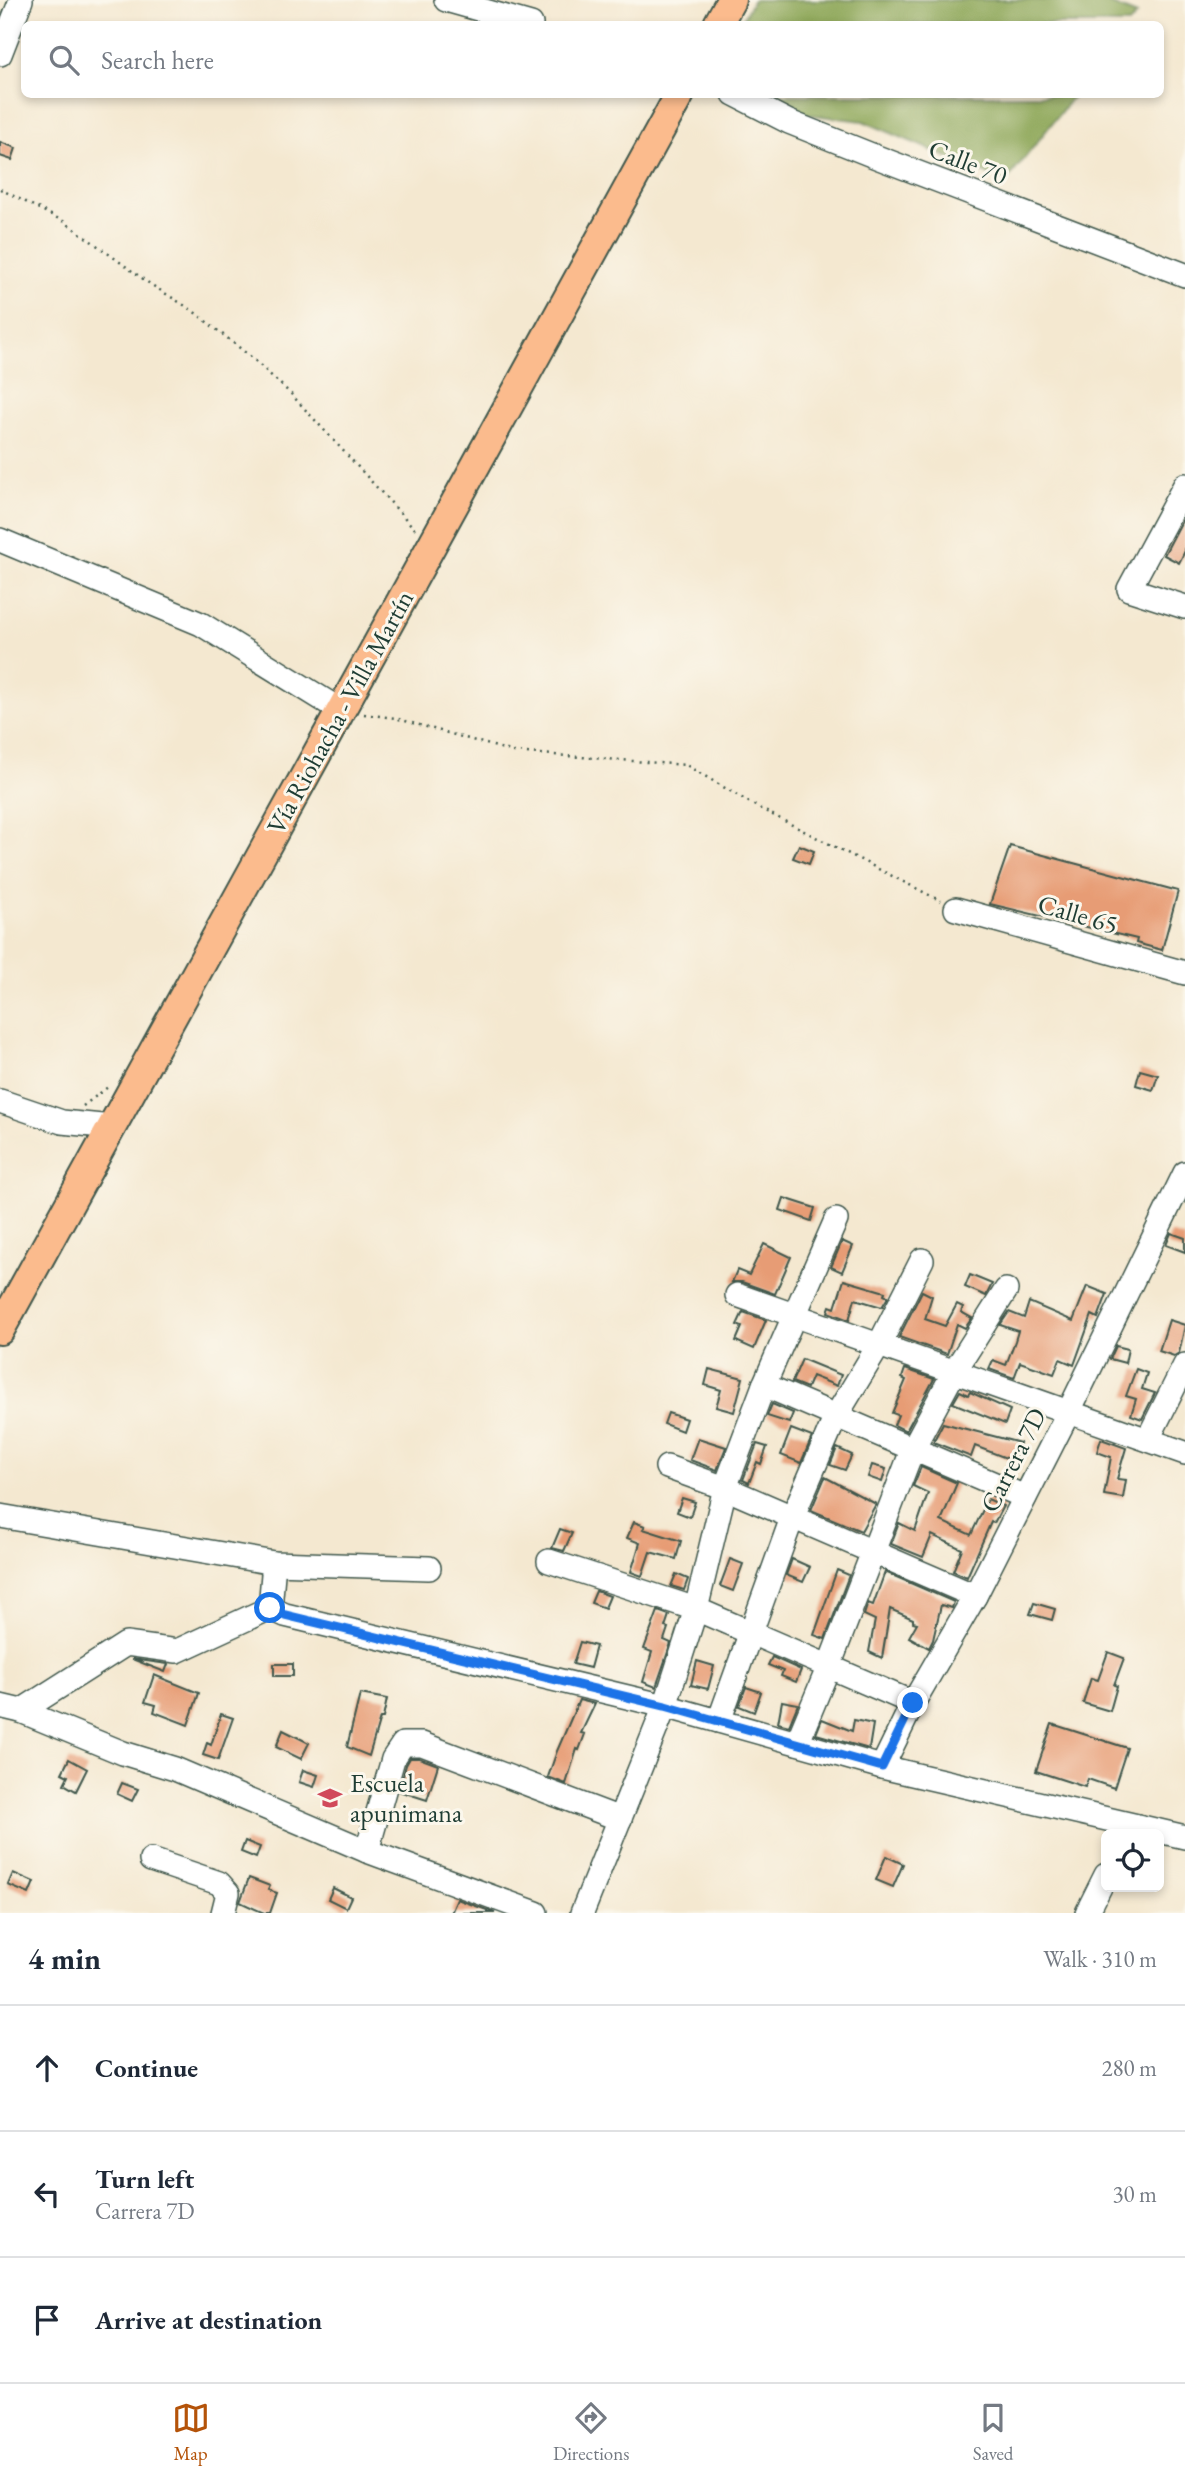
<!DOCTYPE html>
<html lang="en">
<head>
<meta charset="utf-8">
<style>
	:root { --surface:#fff; --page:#f6f6f7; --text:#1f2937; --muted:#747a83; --line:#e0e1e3; --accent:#b45309 }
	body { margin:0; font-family:"EB Garamond",serif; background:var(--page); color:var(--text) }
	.controls { position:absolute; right:21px; bottom:21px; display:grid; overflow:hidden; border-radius:10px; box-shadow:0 4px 10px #0003 }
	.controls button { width:63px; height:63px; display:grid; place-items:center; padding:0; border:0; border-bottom:2px solid var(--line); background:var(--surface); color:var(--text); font:35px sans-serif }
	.stop { position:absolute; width:21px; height:21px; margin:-16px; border:5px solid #1a73e8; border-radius:50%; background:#fff }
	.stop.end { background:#1a73e8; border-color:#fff; box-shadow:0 2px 7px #0008 }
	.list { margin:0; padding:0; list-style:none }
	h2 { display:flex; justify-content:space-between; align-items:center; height:91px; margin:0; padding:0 28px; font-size:30px }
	h2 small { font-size:23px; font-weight:400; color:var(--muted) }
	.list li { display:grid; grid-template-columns:46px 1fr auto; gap:21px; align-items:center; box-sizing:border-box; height:126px; padding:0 28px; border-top:2px solid var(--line) }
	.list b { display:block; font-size:26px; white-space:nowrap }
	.list p { margin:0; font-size:23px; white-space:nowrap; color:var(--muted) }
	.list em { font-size:23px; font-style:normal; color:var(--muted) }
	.icon { flex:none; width:38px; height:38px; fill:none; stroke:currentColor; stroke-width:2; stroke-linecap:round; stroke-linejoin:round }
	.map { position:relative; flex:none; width:1185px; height:1913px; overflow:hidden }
	.search { position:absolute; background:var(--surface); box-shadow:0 4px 10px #0003; left:21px; right:21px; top:21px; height:77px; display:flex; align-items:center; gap:18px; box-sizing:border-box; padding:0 24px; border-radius:10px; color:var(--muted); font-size:26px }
	.sheet { height:469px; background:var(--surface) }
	nav { display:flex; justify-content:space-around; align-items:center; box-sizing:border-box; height:98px; border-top:2px solid var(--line); background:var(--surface); font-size:19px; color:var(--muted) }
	nav a { display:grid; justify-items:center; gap:4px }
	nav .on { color:var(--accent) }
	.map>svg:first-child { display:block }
</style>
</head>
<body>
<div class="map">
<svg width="1185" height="1913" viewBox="0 0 1185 1913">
	<rect width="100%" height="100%" fill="#fbf7ec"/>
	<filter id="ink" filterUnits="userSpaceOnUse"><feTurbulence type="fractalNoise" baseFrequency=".0143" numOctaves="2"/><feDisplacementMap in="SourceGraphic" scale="14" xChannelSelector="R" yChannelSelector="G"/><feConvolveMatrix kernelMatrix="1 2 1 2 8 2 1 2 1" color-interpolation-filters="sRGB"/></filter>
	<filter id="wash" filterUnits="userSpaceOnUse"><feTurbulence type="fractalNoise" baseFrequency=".00686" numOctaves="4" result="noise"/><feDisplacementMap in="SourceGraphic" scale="28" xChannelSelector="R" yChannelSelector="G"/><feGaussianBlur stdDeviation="1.57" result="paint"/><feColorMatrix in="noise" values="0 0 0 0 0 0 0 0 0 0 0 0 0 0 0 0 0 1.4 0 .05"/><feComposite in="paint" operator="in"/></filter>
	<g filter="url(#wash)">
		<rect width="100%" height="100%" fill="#f4e8d0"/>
		<g fill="#8ca657" stroke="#567246" stroke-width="2">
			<polygon points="753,0 1100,0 1137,15 1129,24 740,24"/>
			<polygon points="762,95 1074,95 1006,182 863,121 795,113"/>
		</g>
		<g id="blocks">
			<g fill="#e79c74">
				<polygon points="0,142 16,148 12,160 0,156"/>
				<polygon points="1185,515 1185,551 1179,563 1164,555"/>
				<polygon points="799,845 814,851 809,864 793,858"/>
				<polygon points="1010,846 1178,891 1162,950 1136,943 1137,939 990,904"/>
				<polygon points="1140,1070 1158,1075 1153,1090 1136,1085"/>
				<polygon points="784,1198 815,1208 811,1221 780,1210"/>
				<polygon points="1171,1233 1185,1238 1185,1252 1166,1245"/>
				<polygon points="842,1241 853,1246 842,1272 831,1267"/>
				<polygon points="764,1244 791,1257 775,1294 742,1282 732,1282 737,1270 749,1275"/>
				<polygon points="970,1275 992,1284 986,1296 965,1287"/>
				<polygon points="844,1280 885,1292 884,1295 888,1297 882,1307 855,1299 849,1320 828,1312 830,1306 835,1308"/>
				<polygon points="1087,1286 1107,1294 1098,1318 1092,1315 1074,1365 1060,1359 1054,1374 1020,1362 1014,1378 989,1369 993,1360 1006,1365 1015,1341 1018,1331 1000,1325 1009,1312 1024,1318 1029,1302 1073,1321"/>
				<polygon points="922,1291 932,1296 925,1319 945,1326 957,1304 963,1307 961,1312 972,1318 965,1328 957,1324 947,1354 899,1337"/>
				<polygon points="743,1312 766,1320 754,1349 736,1341 742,1327 737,1325"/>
				<polygon points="1169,1320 1185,1325 1179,1353 1174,1356 1159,1351"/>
				<polygon points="1116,1346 1128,1349 1125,1363 1110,1359"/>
				<polygon points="802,1359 841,1375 837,1386 812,1376 807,1388 792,1382"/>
				<polygon points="709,1369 743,1378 734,1412 716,1407 721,1390 705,1385"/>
				<polygon points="905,1369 934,1379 906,1431 894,1425 898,1415 892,1413 906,1380 902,1378"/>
				<polygon points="1136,1369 1147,1373 1142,1389 1155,1393 1142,1419 1131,1415 1136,1399 1126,1396"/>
				<polygon points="960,1391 968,1395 970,1392 1010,1410 1005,1424 953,1403"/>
				<polygon points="772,1404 793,1413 789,1423 767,1416"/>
				<polygon points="668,1413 686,1419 682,1431 664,1424"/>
				<polygon points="943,1423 1020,1443 1014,1461 975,1446 971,1457 933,1442"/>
				<polygon points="791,1429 812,1437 801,1463 781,1455"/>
				<polygon points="698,1438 726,1447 717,1470 690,1460"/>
				<polygon points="1101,1439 1126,1448 1117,1479 1126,1480 1123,1498 1104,1495 1111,1457 1097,1452"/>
				<polygon points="757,1444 767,1447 761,1464 757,1462 749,1483 743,1480"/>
				<polygon points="837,1448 852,1455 845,1470 830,1465"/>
				<polygon points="872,1465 886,1469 882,1482 868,1477"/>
				<polygon points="921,1467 957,1483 941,1521 971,1535 988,1499 1003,1506 994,1523 991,1522 967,1577 953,1571 962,1549 932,1535 923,1557 891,1544 899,1523 915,1531 928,1493 913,1486"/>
				<polygon points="825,1477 876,1504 861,1531 811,1510"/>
				<polygon points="682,1498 695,1502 690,1517 677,1512"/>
				<polygon points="634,1522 645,1526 643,1529 681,1541 676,1559 650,1552 642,1576 631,1572 640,1543 627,1538"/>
				<polygon points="560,1529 572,1533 564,1551 552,1548"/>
				<polygon points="730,1559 743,1564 733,1591 720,1586"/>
				<polygon points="792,1559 810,1567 803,1582 786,1575"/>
				<polygon points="837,1570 849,1575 825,1639 814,1635"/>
				<polygon points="885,1572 954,1602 952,1608 941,1605 933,1640 929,1648 909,1637 917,1623 913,1622 913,1619 890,1609 882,1658 869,1652 875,1620 864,1615 868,1603 873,1605"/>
				<polygon points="676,1574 688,1579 684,1590 671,1586"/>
				<polygon points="596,1591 610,1596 605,1608 591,1603"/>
				<polygon points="1034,1603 1055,1609 1052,1620 1030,1614"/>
				<polygon points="658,1611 669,1615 665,1627 668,1628 664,1640 671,1643 656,1687 643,1682 652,1652 644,1649"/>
				<polygon points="580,1642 596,1646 590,1668 573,1664"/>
				<polygon points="1108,1652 1124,1658 1114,1685 1117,1686 1110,1711 1083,1703 1091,1678 1098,1680"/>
				<polygon points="772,1657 801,1670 796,1682 781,1676 783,1671 768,1665"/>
				<polygon points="132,1659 168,1664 165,1672"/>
				<polygon points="697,1661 714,1666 708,1689 691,1685"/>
				<rect x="274" y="1664" width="19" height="12"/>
				<polygon points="154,1675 199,1693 188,1725 154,1712 156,1705 145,1702"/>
				<polygon points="746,1687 761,1692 754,1712 739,1706"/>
				<polygon points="360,1694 387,1699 383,1718 380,1718 369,1756 347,1747"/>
				<polygon points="579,1700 595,1704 581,1733 585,1734 579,1750 577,1749 566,1784 548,1777 557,1751"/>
				<polygon points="782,1701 798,1704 789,1726 778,1723"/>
				<polygon points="221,1714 233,1718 218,1760 203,1755 207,1743 211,1745"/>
				<polygon points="822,1719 852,1731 854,1720 873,1724 869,1749 816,1734"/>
				<polygon points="1052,1724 1127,1748 1114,1788 1088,1779 1085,1787 1036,1771"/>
				<polygon points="283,1730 309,1743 301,1759 276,1747"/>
				<polygon points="410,1758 419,1758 438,1765 427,1800 399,1791 406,1765"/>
				<polygon points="69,1759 87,1769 76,1791 64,1784 68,1776 62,1773"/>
				<polygon points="303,1770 318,1775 314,1787 299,1782"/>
				<polygon points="122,1783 138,1789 132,1801 117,1794"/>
				<polygon points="245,1841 260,1847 256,1858 241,1852"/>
				<polygon points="886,1856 903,1864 893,1887 876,1880"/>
				<polygon points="13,1873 34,1882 29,1894 8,1885"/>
				<polygon points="249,1878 270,1886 268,1890 277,1893 270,1913 264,1913 240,1902"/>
				<polygon points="333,1888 351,1897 346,1908 328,1899"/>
				<polygon points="457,1899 495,1913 451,1913"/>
			</g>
		</g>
	</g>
	<g filter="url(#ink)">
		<use href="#blocks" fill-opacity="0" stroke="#3f574b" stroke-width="2"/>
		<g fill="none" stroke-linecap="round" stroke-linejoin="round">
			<g stroke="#3f574b" stroke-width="26">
				<g id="minor">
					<polyline points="446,0 531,24"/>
					<polyline points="0,54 21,0"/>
					<polyline points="734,94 789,122 874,156 1185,275"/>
					<polyline points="1185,485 1129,589 1185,607"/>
					<polyline points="0,540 201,624 340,710"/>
					<polyline points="956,909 1185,973"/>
					<polyline points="0,1101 62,1122 112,1127"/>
					<polyline points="737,1295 1185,1453"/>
					<polyline points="764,1385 1025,1497"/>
					<polyline points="1148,1439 1185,1365"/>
					<polyline points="667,1467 725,1488 975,1596"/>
					<polyline points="0,1516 274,1563 429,1568"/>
					<polyline points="549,1561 696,1609 913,1703"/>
					<polyline points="270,1608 285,1615 665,1706 882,1767 1185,1837"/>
					<polyline points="270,1608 274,1563"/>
					<polyline points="0,1706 21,1711 123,1753 175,1769 367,1851 536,1913"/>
					<polyline points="21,1711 126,1644 177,1651 270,1608"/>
					<polyline points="719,1721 792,1518 836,1416 879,1345 922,1260"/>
					<polyline points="797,1743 829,1666 913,1448 954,1372 1006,1290"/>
					<polyline points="882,1767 913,1703 975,1596 1069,1411 1185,1173"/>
					<polyline points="367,1851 393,1759 403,1744 422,1744 620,1819"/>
					<polyline points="151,1860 219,1883 228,1893 223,1913"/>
					<polyline points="582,1913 665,1706 696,1609 725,1488 764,1385 836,1220"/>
					<polyline points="1087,1913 1106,1875"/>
				</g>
			</g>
			<g stroke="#3f574b" stroke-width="32">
				<g id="major">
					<polyline points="718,24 731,0"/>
					<polyline points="0,1330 680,94"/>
				</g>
			</g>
			<g stroke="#3f574b" stroke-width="2.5" stroke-dasharray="2 5" stroke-linecap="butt">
				<polyline points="0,189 65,222 150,284 192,310 251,357 291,394 415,529"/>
				<polyline points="364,714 395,718 514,752 686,765 759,808 941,901"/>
				<polyline points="83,1106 108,1087"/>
			</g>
			<use href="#minor" stroke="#fff" stroke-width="23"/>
			<use href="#major" stroke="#fbbb8d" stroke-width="28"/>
		</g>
	</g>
	<g fill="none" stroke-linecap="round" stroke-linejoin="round" filter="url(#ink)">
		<polyline stroke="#1a73e8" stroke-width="9" points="270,1608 285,1615 665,1706 882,1767 913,1703"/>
	</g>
	<defs>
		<g id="school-bare" transform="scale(1.89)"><path d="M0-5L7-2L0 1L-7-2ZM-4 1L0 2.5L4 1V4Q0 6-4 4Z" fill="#d1495b" stroke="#fbf7ec" stroke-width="2.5" paint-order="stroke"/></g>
	</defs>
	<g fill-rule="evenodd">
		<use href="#school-bare" x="330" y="1798"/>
	</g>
	<g text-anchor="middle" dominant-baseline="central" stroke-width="6" stroke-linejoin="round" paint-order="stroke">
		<g font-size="26" fill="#1f3d34" stroke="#fbf7ec">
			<text transform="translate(968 162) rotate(21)">Calle 70</text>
			<text transform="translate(340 712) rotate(-61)">Vía Riohacha - Villa Martín</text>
			<text transform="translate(1078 914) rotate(16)">Calle 65</text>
			<text transform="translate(1013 1460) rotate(-63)">Carrera 7D</text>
		</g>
		<g font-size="26" fill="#1f3d34" stroke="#fbf7ec" text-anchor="start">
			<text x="350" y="1783">Escuela<tspan x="350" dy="30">apunimana</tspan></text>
		</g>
	</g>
</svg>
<div class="controls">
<button><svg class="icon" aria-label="locate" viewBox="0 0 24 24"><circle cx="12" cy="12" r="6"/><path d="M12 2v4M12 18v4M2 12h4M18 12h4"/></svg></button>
</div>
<div class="stop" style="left:270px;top:1608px"></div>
<div class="stop end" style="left:913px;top:1703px"></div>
<div class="search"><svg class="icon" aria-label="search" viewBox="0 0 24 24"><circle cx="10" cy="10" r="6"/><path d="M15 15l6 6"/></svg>Search here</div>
</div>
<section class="sheet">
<h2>4 min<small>Walk · 310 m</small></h2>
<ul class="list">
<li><svg class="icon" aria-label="ahead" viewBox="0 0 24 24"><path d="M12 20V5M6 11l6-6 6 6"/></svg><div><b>Continue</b></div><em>280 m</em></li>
<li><svg class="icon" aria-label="left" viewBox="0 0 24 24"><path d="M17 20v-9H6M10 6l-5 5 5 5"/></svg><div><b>Turn left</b><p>Carrera 7D</p></div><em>30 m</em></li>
<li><svg class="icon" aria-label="arrive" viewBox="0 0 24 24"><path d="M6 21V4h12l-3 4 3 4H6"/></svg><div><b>Arrive at destination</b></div></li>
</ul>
</section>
<nav>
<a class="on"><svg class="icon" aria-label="map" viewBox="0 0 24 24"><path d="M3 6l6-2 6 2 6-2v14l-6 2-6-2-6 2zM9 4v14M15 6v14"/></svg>Map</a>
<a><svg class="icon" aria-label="directions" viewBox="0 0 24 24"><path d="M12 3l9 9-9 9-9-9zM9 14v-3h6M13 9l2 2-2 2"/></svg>Directions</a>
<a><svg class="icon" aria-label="saved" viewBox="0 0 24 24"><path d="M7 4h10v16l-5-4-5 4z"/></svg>Saved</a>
</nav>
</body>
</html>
